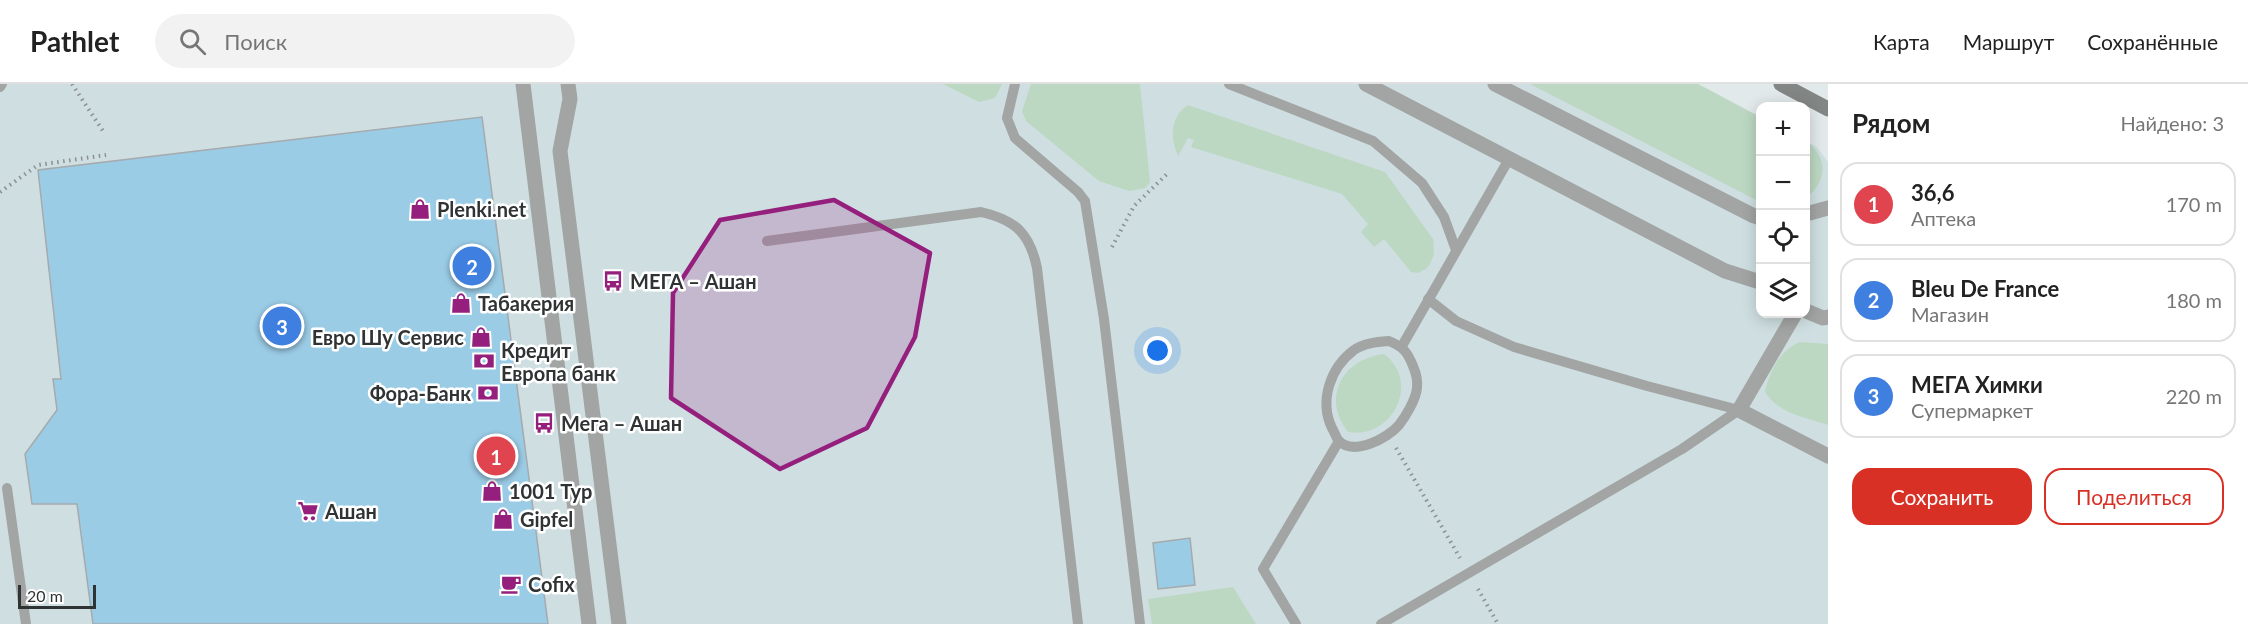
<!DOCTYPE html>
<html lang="ru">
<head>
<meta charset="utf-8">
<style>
	:root { --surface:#fff; --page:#f2f2f2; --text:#222; --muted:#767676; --line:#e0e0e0; --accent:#d93025 }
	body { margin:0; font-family:Lato,sans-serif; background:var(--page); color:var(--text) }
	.controls { position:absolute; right:18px; top:18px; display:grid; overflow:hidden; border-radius:12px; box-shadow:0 3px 15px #0003 }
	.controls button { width:54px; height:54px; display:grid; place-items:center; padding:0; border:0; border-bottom:2px solid var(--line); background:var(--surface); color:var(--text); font:30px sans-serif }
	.scale { position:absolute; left:18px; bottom:15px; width:78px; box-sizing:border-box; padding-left:6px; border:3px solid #303333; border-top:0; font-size:16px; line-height:21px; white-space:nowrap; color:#303333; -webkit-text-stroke:4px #fff; paint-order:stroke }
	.you { position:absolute; left:1158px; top:267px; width:21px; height:21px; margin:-15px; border:4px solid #fff; border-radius:50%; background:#1a73e8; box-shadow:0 0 0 9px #1a73e833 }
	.badge { display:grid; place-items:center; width:39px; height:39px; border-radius:50%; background:var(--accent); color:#fff; font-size:20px; font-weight:700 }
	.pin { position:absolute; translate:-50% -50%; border:3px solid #fff; box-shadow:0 2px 6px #0006 }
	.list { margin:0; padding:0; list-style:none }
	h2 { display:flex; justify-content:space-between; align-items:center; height:78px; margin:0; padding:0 24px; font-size:26px }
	h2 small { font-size:20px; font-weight:400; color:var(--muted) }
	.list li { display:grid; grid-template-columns:39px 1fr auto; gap:18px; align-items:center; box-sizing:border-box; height:84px; margin:0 12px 12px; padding:0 12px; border:2px solid var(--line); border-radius:18px }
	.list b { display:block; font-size:22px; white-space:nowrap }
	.list p { margin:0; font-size:20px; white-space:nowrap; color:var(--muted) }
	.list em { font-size:20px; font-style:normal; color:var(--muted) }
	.actions { display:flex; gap:12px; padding:18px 24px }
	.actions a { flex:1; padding:14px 0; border:2px solid var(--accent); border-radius:18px; text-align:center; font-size:21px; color:var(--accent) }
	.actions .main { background:var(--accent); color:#fff }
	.icon { flex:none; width:33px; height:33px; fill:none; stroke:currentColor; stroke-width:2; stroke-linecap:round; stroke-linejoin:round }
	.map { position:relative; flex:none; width:1828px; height:540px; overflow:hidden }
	header { display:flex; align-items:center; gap:36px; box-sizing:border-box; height:84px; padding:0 30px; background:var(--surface); border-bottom:2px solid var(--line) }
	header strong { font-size:28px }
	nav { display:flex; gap:33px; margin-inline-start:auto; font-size:21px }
	.search { width:420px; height:54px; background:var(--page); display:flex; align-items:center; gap:15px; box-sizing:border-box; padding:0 21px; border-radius:33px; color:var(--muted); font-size:22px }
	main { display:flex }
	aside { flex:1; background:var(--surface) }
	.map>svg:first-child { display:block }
</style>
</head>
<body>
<header>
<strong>Pathlet</strong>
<div class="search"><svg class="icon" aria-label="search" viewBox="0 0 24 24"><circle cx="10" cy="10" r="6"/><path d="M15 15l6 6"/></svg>Поиск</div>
<nav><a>Карта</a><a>Маршрут</a><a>Сохранённые</a></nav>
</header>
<main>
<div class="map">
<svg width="1828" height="540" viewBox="0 0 1828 540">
	<rect width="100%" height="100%" fill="#e2e9ea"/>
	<polygon fill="#cfdfe1" points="0,0 1698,0 1760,33 1760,230 1806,230 1806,57 1817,63 1828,78 1828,540 0,540"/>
	<g fill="#bcd8c2">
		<polygon points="943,0 1002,0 995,14 979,18"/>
		<polygon points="1031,0 1140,0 1150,98 1145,104 1129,107 1099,97 1026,37 1022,27"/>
		<polygon points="1530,0 1698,0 1760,33 1760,118"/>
		<path d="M1188,21L1385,88L1433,155L1434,170L1430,180L1426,185L1418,189L1411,188L1384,155L1374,163L1361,148L1368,140L1342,110L1191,63L1194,56L1188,54L1178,72C1170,55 1170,32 1188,21Z"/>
		<path d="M1806,57C1828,73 1828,97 1806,114Z"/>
		<path d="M1800,258L1828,260V341C1805,333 1779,330 1765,308C1769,288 1780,266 1800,258Z"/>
		<path d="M1384,270C1422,299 1391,356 1348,348C1321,314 1342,275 1384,270Z"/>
		<polygon points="1233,503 1256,540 1152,540 1148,515"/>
	</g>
	<g fill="#9bcce6" stroke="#a5aaad" stroke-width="1.5">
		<polygon points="482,33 548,540 93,540 77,420 32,420 25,370 57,326 53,295 61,295 38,86"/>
		<polygon points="1190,454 1195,501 1158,505 1153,459"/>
	</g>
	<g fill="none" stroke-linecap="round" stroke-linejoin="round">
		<g stroke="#8b9090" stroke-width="4" stroke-dasharray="1.5 4.5" stroke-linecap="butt">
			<polyline points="72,0 105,50"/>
			<polyline points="0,108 38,81 106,71"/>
			<polyline points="1112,163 1134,122 1169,88"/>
			<polyline points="1396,364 1460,474"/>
			<polyline points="1478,505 1498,540"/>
		</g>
		<g stroke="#a3a5a5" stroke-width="10">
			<polyline points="1015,0 1007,34 1015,54 1078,108 1085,117 1104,235 1140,540"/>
			<polyline points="1229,0 1373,57 1422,99 1444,133 1456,166"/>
			<polyline points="0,3 2,0"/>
			<path d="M767,157L981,128C1016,136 1030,150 1037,184L1078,540"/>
			<polyline points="1428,215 1456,237 1514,263 1647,302 1739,326"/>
			<path d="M1389,257C1403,263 1407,267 1413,282C1416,289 1418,296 1417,304C1416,315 1406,332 1399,341C1388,354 1353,373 1338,356C1336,353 1334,347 1332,344C1319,317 1330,284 1354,266C1364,259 1377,258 1389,257Z"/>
			<polyline points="1402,262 1509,75"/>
			<polyline points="7,404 26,540"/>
			<polyline points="1296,540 1263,485 1339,357"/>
			<polyline points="1381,540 1682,365 1739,326"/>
		</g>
		<g stroke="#a3a5a5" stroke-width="15">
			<polyline points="523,0 589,540"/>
			<polyline points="568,0 570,15 560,67 619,540"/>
			<polyline points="1366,0 1725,187 1760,198"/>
			<polyline points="1495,0 1754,132 1760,134"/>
			<polyline points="1806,130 1828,124"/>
			<polyline points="1806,227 1823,234 1828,233"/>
			<polyline points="1795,230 1739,326 1828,372"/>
		</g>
		<polyline stroke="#828684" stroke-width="15" points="1781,0 1828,25"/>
	</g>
	<path fill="#951f7c" fill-opacity="0.2" stroke="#951f7c" stroke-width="4.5" stroke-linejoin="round" d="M834,116L930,169L915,253L867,344L780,385L671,314L673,209L720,136Z"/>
	<defs>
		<g id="shop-bare" transform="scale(1.62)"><path d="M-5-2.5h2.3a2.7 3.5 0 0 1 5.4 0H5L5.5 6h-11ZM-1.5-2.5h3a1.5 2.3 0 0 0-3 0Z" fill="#951f7c" stroke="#fff" stroke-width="2.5" paint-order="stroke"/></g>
		<g id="bus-bare" transform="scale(1.62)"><path d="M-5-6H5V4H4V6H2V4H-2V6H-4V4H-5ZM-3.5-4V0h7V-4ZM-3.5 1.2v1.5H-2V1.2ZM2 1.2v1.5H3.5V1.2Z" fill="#951f7c" stroke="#fff" stroke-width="2.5" paint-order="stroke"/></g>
		<g id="bank-bare" transform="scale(1.62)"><path d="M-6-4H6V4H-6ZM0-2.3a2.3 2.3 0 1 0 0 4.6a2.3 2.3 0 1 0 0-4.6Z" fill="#951f7c" stroke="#fff" stroke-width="2.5" paint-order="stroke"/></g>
		<g id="supermarket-bare" transform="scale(1.62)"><path d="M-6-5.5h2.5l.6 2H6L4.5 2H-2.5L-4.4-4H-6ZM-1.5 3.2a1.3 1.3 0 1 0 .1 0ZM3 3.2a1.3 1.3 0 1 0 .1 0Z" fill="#951f7c" stroke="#fff" stroke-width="2.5" paint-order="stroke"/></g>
		<g id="cafe-bare" transform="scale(1.62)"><path d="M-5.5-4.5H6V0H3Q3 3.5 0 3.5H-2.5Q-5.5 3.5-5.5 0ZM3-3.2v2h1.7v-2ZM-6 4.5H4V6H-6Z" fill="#951f7c" stroke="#fff" stroke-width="2.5" paint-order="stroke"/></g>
	</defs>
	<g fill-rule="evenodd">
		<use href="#shop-bare" x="420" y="125"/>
		<use href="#bus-bare" x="613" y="197"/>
		<use href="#shop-bare" x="461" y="219"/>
		<use href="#shop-bare" x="481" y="253"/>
		<use href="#bank-bare" x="484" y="277"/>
		<use href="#bank-bare" x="488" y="309"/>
		<use href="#bus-bare" x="544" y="339"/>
		<use href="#shop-bare" x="492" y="407"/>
		<use href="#supermarket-bare" x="308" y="427"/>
		<use href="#shop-bare" x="503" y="435"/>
		<use href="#cafe-bare" x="511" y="500"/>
	</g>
	<g text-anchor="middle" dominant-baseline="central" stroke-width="5" stroke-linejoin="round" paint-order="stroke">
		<g font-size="20" font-weight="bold" fill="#303333" stroke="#fff" text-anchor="start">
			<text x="437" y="125">Plenki.net</text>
			<text x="630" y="197">МЕГА – Ашан</text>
			<text x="478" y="219">Табакерия</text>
			<text x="464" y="253" text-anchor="end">Евро Шу Сервис</text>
			<text x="501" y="266">Кредит<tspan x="501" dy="23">Европа банк</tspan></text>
			<text x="471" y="309" text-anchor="end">Фора-Банк</text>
			<text x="561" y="339">Мега – Ашан</text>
			<text x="509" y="407">1001 Тур</text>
			<text x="325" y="427">Ашан</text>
			<text x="520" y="435">Gipfel</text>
			<text x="528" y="500">Cofix</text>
		</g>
	</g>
</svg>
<div class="controls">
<button>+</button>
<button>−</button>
<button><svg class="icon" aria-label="locate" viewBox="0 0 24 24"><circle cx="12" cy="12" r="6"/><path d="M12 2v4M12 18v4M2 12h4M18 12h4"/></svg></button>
<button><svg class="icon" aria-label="layers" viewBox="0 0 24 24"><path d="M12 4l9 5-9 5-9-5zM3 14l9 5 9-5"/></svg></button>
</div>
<div class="scale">20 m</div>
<div class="you"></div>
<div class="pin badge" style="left:496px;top:372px;background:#e0444e">1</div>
<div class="pin badge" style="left:472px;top:182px;background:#3f7fe0">2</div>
<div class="pin badge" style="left:282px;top:242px;background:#3f7fe0">3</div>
</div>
<aside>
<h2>Рядом<small>Найдено: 3</small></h2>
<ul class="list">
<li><span class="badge" style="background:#e0444e">1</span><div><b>36,6</b><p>Аптека</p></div><em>170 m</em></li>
<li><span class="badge" style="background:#3f7fe0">2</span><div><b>Bleu De France</b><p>Магазин</p></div><em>180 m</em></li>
<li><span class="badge" style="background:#3f7fe0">3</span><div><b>МЕГА Химки</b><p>Супермаркет</p></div><em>220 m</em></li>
</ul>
<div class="actions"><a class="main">Сохранить</a><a>Поделиться</a></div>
</aside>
</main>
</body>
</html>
